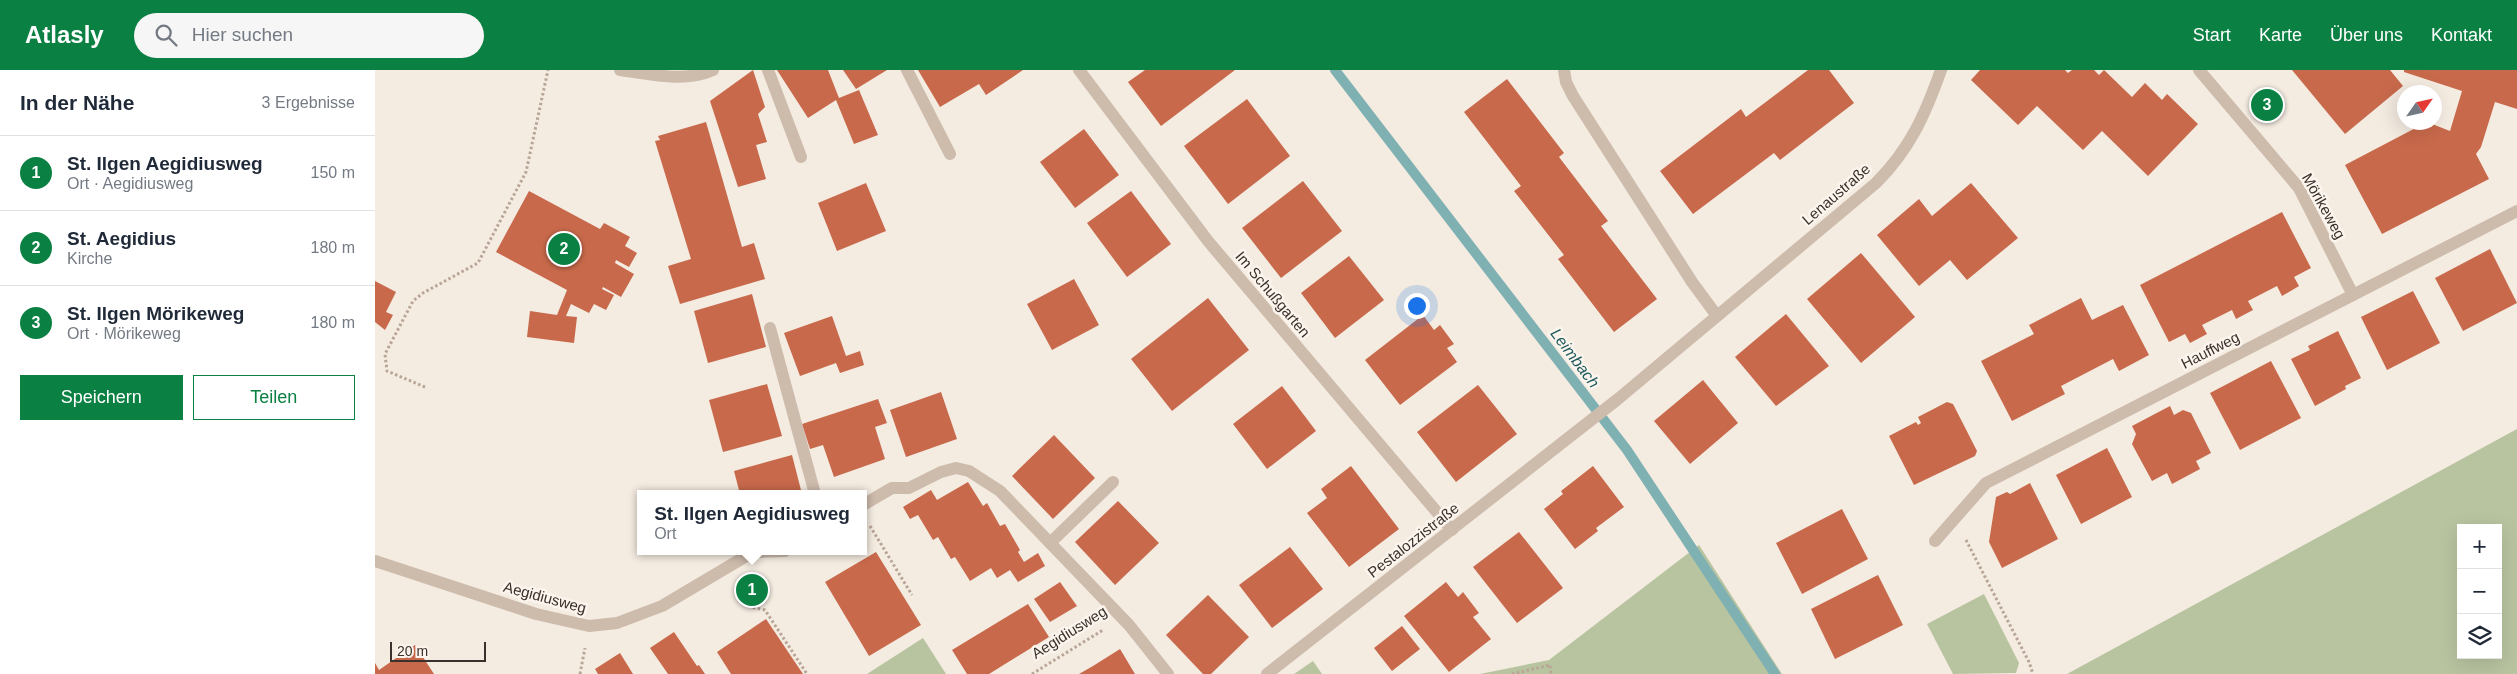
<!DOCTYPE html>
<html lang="de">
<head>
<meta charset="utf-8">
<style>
	:root { --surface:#fff; --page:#f6f6f7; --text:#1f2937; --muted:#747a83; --line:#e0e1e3; --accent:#0b8043 }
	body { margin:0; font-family:Arial,sans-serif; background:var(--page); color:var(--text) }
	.controls { position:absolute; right:15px; bottom:15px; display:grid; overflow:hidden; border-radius:0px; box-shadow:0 5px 20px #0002 }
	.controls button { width:45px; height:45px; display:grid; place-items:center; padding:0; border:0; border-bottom:1px solid var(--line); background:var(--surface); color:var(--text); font:25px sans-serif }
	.compass { position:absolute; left:2022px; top:15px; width:45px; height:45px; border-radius:50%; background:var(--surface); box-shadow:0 5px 20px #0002; rotate:56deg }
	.scale { position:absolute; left:15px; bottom:12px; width:96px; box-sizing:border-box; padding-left:5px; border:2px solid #3b302b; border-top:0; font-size:14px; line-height:18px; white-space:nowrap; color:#3b302b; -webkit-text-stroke:4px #fbf5ee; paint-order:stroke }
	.you { position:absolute; left:1041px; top:235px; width:18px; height:18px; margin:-12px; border:4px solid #fff; border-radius:50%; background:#1a73e8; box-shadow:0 0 0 8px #1a73e833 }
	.badge { display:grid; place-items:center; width:32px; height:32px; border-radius:50%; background:var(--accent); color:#fff; font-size:16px; font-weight:700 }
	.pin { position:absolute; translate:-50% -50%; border:2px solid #fff; box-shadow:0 1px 5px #0006 }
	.popup { position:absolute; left:262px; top:420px; width:230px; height:65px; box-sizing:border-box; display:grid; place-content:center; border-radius:0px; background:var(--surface); filter:drop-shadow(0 1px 4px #0005); font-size:16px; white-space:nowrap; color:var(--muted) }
	.popup b { font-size:19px; color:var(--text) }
	.popup::after { content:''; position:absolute; left:50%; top:100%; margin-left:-10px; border:10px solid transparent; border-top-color:var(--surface) }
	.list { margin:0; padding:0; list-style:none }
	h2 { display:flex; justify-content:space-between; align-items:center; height:65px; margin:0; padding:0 20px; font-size:21px }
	h2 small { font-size:16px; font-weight:400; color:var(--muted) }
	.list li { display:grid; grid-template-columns:32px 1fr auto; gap:15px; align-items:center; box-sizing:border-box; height:75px; padding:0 20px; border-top:1px solid var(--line) }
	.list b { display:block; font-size:19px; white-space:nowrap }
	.list p { margin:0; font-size:16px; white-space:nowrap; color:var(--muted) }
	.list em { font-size:16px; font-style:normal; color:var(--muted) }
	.actions { display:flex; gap:10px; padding:15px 20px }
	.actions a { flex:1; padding:11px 0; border:1px solid var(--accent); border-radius:0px; text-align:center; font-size:18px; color:var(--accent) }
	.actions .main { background:var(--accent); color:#fff }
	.icon { flex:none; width:28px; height:28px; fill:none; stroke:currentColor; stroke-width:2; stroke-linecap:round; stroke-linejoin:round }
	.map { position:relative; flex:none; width:2142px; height:604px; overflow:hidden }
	header { display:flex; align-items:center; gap:30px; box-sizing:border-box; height:70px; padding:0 25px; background:var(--accent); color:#fff }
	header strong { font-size:24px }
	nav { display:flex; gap:28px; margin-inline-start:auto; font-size:18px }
	.search { width:350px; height:45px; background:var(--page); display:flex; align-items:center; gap:12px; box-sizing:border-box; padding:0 18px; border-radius:28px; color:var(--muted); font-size:19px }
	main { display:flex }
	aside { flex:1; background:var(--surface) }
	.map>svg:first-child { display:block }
</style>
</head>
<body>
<header>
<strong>Atlasly</strong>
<div class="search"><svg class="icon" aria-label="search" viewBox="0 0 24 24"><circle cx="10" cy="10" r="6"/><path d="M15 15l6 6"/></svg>Hier suchen</div>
<nav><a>Start</a><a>Karte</a><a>Über uns</a><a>Kontakt</a></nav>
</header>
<main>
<aside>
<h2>In der Nähe<small>3 Ergebnisse</small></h2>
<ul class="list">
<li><span class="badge">1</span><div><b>St. Ilgen Aegidiusweg</b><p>Ort · Aegidiusweg</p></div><em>150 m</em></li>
<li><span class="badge">2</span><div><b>St. Aegidius</b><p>Kirche</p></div><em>180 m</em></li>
<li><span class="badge">3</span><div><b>St. Ilgen Mörikeweg</b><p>Ort · Mörikeweg</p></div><em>180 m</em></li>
</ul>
<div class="actions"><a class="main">Speichern</a><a>Teilen</a></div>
</aside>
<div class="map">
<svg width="2142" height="604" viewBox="0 0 2142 604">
	<rect width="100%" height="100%" fill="#f4ebe1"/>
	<g fill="#b8c4a0" fill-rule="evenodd">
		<path d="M2142,359V604H1692ZM2086,458H2123V585H2086Z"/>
		<polygon points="1324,475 1407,604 1105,604 1174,590"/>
		<polygon points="1609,524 1644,593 1641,603 1578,604 1552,554"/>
		<polygon points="548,568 571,604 492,604"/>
		<polygon points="938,591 947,604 919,604"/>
	</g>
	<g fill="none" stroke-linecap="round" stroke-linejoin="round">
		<polyline stroke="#7fb0b2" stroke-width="10" points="960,0 1252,380 1400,604"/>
	</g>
	<g fill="#c8694b">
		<polygon points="378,0 390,37 383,44 392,72 381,75 391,109 363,117 335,31"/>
		<polygon points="402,0 453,0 464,28 484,20 503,65 479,74 461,30 433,48"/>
		<polygon points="468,0 512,0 481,19"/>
		<polygon points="543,0 648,0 611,25 604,14 565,37"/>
		<polygon points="770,0 860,0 786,56 753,12"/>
		<polygon points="1433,0 1454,0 1479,33 1405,90 1399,83 1318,144 1285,101 1366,39 1371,47"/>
		<polygon points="1605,0 1690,0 1693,3 1697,0 1719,0 1724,5 1729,0 1757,27 1770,13 1787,30 1792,24 1823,54 1773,106 1727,61 1708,80 1662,36 1643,55 1596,10"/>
		<polygon points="1917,0 2015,0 2028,16 1970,64"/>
		<polygon points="2029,0 2142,0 2142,39 2120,32 2106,77 2101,84 2114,109 2007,164 1970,95 2052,52 2075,61 2087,21 2029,2"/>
		<polygon points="1132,9 1189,83 1184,87 1233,151 1226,156 1282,229 1239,262 1183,189 1189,185 1139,121 1146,116 1089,42"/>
		<polygon points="1892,27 1901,37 1893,44 1884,33"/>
		<polygon points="872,29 915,86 853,134 809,76"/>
		<polygon points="331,52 367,177 379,173 390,209 305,234 293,196 316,189 280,71 285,70 283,66"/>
		<polygon points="709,59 744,105 700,138 665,92"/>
		<polygon points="928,111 967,161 906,208 867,158"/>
		<polygon points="491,113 511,161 462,181 443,133"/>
		<polygon points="1596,113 1643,168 1592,210 1575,190 1544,216 1502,165 1544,129 1557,146"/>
		<polygon points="154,121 225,159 229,153 255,167 250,176 262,183 254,197 241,190 240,193 259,204 246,227 228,217 227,219 239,225 231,240 219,234 214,243 196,234 191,246 202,247 199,273 152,267 155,241 182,245 192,220 121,182"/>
		<polygon points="756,121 796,174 752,207 712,153"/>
		<polygon points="1907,142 1936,198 1919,207 1924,216 1907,226 1902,216 1873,231 1878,240 1861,249 1857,240 1827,255 1832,264 1815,273 1810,264 1794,272 1765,215"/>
		<polygon points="2115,179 2142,233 2088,261 2060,208"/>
		<polygon points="1486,183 1540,247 1486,293 1432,229"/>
		<polygon points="974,186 1009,230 960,268 926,223"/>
		<polygon points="699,209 724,255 677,280 652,234"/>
		<polygon points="0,211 21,222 11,242 18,245 10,260 0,252"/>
		<polygon points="2038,221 2065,273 2012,300 1986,247"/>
		<polygon points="377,224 391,277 333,293 319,241"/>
		<polygon points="833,228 874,280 797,341 756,289"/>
		<polygon points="1706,228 1717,250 1748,235 1774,285 1744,301 1738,289 1686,316 1690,324 1637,351 1606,291 1659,264 1654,255"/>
		<polygon points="1411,244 1454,296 1401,336 1360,287"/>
		<polygon points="1048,245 1059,260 1065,255 1079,274 1072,278 1082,292 1025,335 990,290"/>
		<polygon points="457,246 471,286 485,281 489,295 465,303 461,293 425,306 409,263"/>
		<polygon points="1963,261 1986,308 1970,316 1971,319 1940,336 1916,289 1935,280 1933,276"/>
		<polygon points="1896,291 1926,348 1865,380 1835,323"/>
		<polygon points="1328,310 1363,353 1315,394 1279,351"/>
		<polygon points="392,314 407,366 348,382 334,330"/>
		<polygon points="1103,315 1142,364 1081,412 1042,362"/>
		<polygon points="907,316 941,361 892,399 858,354"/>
		<polygon points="566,322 582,369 531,387 515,340"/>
		<polygon points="503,329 512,353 500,357 510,389 459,407 448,375 435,379 427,354"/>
		<polygon points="1572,332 1578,334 1602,381 1600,386 1539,415 1514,366 1541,352 1543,355 1546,353 1543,347"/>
		<polygon points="1795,336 1799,345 1808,340 1816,343 1836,383 1821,391 1825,399 1797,414 1792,403 1777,411 1757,374 1761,364 1757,356"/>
		<polygon points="679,365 720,408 678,449 637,406"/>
		<polygon points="1732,378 1757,427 1706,454 1681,405"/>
		<polygon points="417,385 427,424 365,424 359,401"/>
		<polygon points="976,396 1024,459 974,497 932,443 952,428 946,419"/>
		<polygon points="1218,396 1249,437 1221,458 1223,461 1200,479 1169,439 1188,424 1186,421"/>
		<polygon points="593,412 608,436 612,433 625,456 630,454 645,480 643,482 649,492 663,483 670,496 643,512 635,500 622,508 616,498 595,511 580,487 576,489 563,467 558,470 543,445 535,449 528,437 556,420 562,430"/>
		<polygon points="1655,413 1683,469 1627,498 1614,472 1621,427 1632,422 1635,424"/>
		<polygon points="743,431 784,473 740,515 700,472"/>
		<polygon points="1467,439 1493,489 1427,524 1401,473"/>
		<polygon points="1144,462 1188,518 1142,553 1098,497"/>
		<polygon points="915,477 948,519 897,558 864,515"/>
		<polygon points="501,482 546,555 494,586 450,512"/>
		<polygon points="1503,505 1528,555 1460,589 1436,539"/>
		<polygon points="381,511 387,521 374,529 368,520"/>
		<polygon points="685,512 702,536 675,552 659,529"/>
		<polygon points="1071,512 1083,527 1088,522 1104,543 1098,547 1116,569 1074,602 1029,546"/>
		<polygon points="833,525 874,567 836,604 828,604 791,565"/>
		<polygon points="653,534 674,567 614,604 592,604 577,580"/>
		<polygon points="391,549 428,604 356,604 342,582"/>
		<polygon points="1027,556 1045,579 1017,601 999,578"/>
		<polygon points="299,562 322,596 324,595 330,604 293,604 275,578"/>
		<polygon points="40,575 59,604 0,604 0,593 4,600"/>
		<polygon points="745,579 760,604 704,604 718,596"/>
		<polygon points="245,583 258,604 223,604 220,599"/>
	</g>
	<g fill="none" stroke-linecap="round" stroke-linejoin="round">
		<g stroke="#b9a596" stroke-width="3" stroke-dasharray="2.5 2.5" stroke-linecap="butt">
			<polyline points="50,317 12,301 10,284 38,231 48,223 103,193 151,102 173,0"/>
			<polyline points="495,456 537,525"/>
			<polyline points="1591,470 1654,592 1658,604"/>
			<polyline points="363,518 376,537 390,540 432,604"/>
			<polyline points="205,604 210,578"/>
			<polyline points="657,604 728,560"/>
			<polyline points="1137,604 1175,595 1176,604"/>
		</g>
		<g stroke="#cdbbac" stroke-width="12">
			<path d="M245,0C275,4 309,13 338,0"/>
			<polyline points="393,0 426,87"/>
			<polyline points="532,0 575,84"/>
			<polyline points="704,0 833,171 1077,460"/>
			<polyline points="1189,0 1191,12 1198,26 1317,212 1342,246"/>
			<polyline points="1824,0 1924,118 1978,225"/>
			<polyline points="395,258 440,424"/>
			<polyline points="488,435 517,418 534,418 566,402 581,398 594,401 625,421 754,555 793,604"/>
			<polyline points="1560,471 1611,413 2142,141"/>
			<polyline points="675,473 738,412"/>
			<polyline points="0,491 161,544 214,556 242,553 287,536 378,482 410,481"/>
			<path d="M892,604L1243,329L1501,113C1535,79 1550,45 1566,0"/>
		</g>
	</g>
	<g text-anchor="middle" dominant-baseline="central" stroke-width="5" stroke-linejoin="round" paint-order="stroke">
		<g font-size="15" fill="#3b302b" stroke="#fbf5ee">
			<text transform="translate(1461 124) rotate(-41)">Lenaustraße</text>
			<text transform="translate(1949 136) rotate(61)">Mörikeweg</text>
			<text transform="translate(898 224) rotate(50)">Im Schußgarten</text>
			<text transform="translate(1835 280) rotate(-27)">Hauffweg</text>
			<text transform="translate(1038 470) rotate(-38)">Pestalozzistraße</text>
			<text transform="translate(170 527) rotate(15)">Aegidiusweg</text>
			<text transform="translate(694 562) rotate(-32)">Aegidiusweg</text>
		</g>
		<g font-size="16" font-style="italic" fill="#1f5a5e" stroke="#fbf5ee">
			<text transform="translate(1200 288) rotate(53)">Leimbach</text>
		</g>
	</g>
</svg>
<div class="controls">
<button>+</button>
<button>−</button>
<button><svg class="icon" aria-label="layers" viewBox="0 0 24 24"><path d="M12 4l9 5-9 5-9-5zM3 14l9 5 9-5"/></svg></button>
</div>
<svg class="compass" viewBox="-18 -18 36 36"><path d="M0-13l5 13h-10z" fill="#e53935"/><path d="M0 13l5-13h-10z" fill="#747a83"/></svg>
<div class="scale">20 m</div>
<div class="you"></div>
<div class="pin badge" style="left:377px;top:520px">1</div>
<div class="popup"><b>St. Ilgen Aegidiusweg</b>Ort</div>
<div class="pin badge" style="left:189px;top:179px">2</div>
<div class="pin badge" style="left:1892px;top:35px">3</div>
</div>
</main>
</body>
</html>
